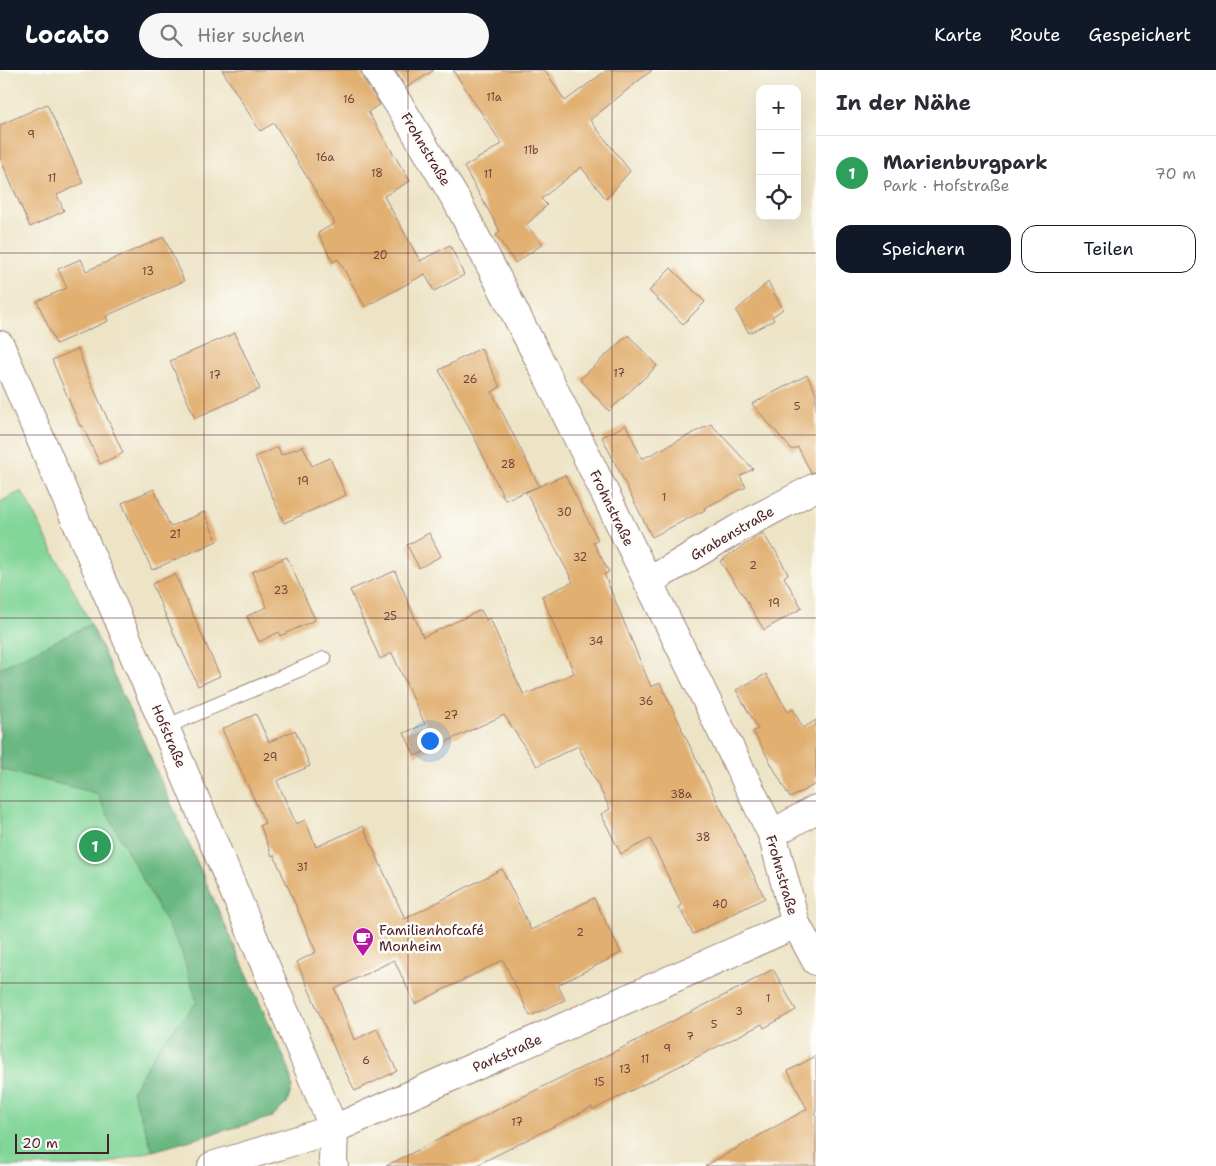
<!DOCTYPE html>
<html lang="de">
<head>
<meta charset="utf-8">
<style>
	:root { --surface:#fff; --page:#f7f7f7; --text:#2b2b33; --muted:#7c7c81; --line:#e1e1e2; --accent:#111827 }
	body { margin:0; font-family:"Shantell Sans",sans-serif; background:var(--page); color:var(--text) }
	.controls { position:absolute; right:15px; top:15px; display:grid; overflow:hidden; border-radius:10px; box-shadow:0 5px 20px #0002 }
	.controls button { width:45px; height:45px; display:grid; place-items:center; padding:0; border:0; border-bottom:1px solid var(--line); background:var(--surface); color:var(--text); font:25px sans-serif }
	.scale { position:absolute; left:15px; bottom:12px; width:94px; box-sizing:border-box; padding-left:5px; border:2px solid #4a1f2b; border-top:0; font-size:14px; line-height:18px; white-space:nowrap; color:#4a1f2b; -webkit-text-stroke:4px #fdfcf7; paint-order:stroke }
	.you { position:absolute; left:429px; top:670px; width:18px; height:18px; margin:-12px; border:4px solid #fff; border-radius:50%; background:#1a73e8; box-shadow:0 0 0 8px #1a73e833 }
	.badge { display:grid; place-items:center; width:32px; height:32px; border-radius:50%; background:var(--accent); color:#fff; font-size:16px; font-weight:700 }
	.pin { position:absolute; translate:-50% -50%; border:2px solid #fff; box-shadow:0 1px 5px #0006 }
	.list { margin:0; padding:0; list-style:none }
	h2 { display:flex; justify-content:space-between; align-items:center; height:65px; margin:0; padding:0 20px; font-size:21px }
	h2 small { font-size:16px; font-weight:400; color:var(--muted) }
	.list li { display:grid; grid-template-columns:32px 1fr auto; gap:15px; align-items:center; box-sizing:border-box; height:75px; padding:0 20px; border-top:1px solid var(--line) }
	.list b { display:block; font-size:19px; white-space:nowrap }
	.list p { margin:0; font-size:16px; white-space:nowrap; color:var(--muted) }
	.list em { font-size:16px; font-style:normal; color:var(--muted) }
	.actions { display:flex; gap:10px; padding:15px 20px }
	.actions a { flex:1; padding:11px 0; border:1px solid var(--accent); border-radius:15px; text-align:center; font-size:18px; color:var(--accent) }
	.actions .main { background:var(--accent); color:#fff }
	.icon { flex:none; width:28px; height:28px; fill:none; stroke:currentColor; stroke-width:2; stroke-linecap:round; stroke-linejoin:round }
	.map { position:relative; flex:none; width:816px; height:1096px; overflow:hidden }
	header { display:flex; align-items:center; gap:30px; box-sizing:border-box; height:70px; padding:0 25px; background:var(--accent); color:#fff }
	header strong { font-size:24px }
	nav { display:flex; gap:28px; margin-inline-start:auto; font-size:18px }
	.search { width:350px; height:45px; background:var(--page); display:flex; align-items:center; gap:12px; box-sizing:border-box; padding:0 18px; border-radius:28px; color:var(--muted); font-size:19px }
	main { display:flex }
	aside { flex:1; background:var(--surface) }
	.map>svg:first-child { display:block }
</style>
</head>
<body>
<header>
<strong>Locato</strong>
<div class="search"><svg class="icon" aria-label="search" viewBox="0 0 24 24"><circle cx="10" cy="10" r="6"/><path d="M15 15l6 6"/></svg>Hier suchen</div>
<nav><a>Karte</a><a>Route</a><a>Gespeichert</a></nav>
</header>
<main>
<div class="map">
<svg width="816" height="1096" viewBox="0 0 816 1096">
	<rect width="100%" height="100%" fill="#fdfcf7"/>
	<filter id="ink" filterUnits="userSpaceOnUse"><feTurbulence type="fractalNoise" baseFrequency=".02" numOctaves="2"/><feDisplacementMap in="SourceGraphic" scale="10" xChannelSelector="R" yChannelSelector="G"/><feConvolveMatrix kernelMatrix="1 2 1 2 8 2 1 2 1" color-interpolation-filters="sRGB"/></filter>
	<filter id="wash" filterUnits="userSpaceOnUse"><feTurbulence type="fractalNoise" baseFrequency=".0096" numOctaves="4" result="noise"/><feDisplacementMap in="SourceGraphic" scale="20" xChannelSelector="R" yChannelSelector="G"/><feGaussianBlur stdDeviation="1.12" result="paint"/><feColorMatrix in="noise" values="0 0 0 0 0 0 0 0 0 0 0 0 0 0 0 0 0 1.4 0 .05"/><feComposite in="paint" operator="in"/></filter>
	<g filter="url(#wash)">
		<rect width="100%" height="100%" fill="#ede4c6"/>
		<polygon fill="#82d699" stroke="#667a62" points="22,421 91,554 289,999 292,1017 287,1033 272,1047 98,1096 0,1096 0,432"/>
		<polygon fill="#69b781" stroke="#5a6b56" points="91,554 289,999 292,1017 287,1033 272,1047 153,1081 132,1021 160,975 197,932 181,880 96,723 0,699 0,598"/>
		<g id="blocks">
			<g fill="#e1af70">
				<polygon points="222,0 361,0 363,9 380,34 368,42 410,111 384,126 420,191 450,175 464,205 434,221 425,204 365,237 338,189 333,192 318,163 335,153 274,53 260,61"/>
				<polygon points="395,0 434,0 406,18"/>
				<polygon points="453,0 545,0 565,31 607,0 652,0 590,50 630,101 606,129 581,97 541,129 547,135 526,155 543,174 515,193 496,165 500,161 464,97 502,74"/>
				<polygon points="47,34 83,113 57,125 64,141 30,157 0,88 0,55"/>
				<polygon points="164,167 184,211 106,246 108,251 56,274 37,231 67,218 58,199 81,189 86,201"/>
				<polygon points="671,198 705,232 683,254 649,221"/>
				<polygon points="768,212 783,239 772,247 774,250 749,263 736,241"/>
				<polygon points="235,263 260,319 195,348 170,291"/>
				<polygon points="628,265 657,296 609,341 580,309"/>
				<polygon points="481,278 500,317 492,322 539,416 505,430 477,373 439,300"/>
				<polygon points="78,279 88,306 123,383 100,394 82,355 80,356 52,290"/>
				<polygon points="807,305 816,323 816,401 811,403 798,377 792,380 752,334"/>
				<polygon points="711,354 753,399 740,406 746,417 704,438 705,440 652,467 602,367 626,355 642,389"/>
				<polygon points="303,376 312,396 330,388 346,425 284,453 255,387 278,377 281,385"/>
				<polygon points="565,405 598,470 593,472 609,502 604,504 651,617 660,613 682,658 681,658 765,828 693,864 679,837 682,835 650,769 621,784 601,744 610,739 578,676 537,696 504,645 415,686 404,663 425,654 392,583 380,589 350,520 395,501 423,567 481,540 486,550 490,548 512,600 524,625 574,603 542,526 573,512 526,422"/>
				<polygon points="154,419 170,457 204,442 217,471 152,500 122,433"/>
				<polygon points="429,463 441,486 419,498 407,475"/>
				<polygon points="763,463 773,479 774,478 788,504 784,507 802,538 764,560 745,528 720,491"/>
				<polygon points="287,487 315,550 280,566 279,562 259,572 247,546 267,537 252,502"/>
				<polygon points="175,504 220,606 198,616 181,578 180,578 152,514"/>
				<polygon points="766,604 788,642 793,639 803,658 816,650 816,714 790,728 753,661 758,659 736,620"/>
				<polygon points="256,644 269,672 295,660 310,696 277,711 296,754 305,750 316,777 363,756 405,849 502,799 531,860 594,828 621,883 558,915 565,930 530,946 503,890 415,934 394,890 335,919 354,970 377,959 397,1001 355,1021 339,989 297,892 316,882 274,785 272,786 260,755 265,753 222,659"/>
				<polygon points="773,899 796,940 764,958 762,954 593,1040 592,1037 475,1096 386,1096 556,1010 626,976 645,966 645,965 741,917"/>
				<polygon points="816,986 816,1096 705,1096 807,1039 788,1001"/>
			</g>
		</g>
	</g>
	<g filter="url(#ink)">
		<use href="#blocks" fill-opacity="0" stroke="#9c8278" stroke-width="1"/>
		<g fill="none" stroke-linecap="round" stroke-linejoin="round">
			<g stroke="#9c8278" stroke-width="16">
				<polyline id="lane" points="165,657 324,589"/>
			</g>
			<g stroke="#9c8278" stroke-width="30">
				<g id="street">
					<polyline points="376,0 403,41 458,133 542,295 772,764 796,854 816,891"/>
					<polyline points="0,275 165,657 334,1059 333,1090 334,1096"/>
					<polyline points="648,512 744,455 816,417"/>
					<polyline points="772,764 816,739"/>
					<polyline points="212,1096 334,1059 796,854"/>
				</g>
			</g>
			<use href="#lane" stroke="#fff" stroke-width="14"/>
			<use href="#street" stroke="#fff" stroke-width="28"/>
		</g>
	</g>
	<path fill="none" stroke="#4a1f2b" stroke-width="1" stroke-opacity="0.55" d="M204,0V1096M408,0V1096M612,0V1096M0,183H816M0,365H816M0,548H816M0,731H816M0,913H816"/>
	<defs>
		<g id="cafe-pin" transform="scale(1.125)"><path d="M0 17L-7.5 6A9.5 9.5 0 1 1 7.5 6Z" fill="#b5179e" stroke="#fdfcf7"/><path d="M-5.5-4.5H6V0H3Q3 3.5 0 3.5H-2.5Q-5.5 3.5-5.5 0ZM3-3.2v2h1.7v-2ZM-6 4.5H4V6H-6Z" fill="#fff"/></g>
	</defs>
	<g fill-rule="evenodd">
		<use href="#cafe-pin" x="363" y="868"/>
	</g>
	<g text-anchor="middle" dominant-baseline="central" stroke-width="5" stroke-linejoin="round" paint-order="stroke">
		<g font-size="11" fill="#70433c">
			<text x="494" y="27">11a</text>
			<text x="349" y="29">16</text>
			<text x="31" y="64">9</text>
			<text x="531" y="80">11b</text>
			<text x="325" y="87">16a</text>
			<text x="377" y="103">18</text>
			<text x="488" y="104">11</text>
			<text x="52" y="108">11</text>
			<text x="380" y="185">20</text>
			<text x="148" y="201">13</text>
			<text x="619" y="303">17</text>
			<text x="215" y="305">17</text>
			<text x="470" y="309">26</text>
			<text x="797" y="336">5</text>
			<text x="508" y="394">28</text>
			<text x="303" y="411">19</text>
			<text x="664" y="427">1</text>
			<text x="564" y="442">30</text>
			<text x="175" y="464">21</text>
			<text x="580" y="487">32</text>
			<text x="753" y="495">2</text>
			<text x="281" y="520">23</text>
			<text x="774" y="533">19</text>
			<text x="390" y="546">25</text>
			<text x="596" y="571">34</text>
			<text x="646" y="631">36</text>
			<text x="451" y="645">27</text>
			<text x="270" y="687">29</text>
			<text x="681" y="724">38a</text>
			<text x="703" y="767">38</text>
			<text x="302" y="797">31</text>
			<text x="720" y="834">40</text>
			<text x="580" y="862">2</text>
			<text x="768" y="928">1</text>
			<text x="739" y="941">3</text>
			<text x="714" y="954">5</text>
			<text x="690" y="966">7</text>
			<text x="667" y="978">9</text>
			<text x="645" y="989">11</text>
			<text x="366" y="990">6</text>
			<text x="625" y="999">13</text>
			<text x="599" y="1012">15</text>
			<text x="517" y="1052">17</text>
		</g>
		<g font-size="14" fill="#4a1f2b" stroke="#fdfcf7">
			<text transform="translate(426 79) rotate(59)">Frohnstraße</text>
			<text transform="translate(612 438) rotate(64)">Frohnstraße</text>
			<text transform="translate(732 463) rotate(-30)">Grabenstraße</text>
			<text transform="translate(169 666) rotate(67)">Hofstraße</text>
			<text transform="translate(782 805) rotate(74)">Frohnstraße</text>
			<text transform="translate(507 983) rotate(-24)">Parkstraße</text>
		</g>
		<g font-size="14" fill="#4a1f2b" stroke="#fdfcf7" text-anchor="start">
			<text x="379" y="860">Familienhofcafé<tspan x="379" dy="16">Monheim</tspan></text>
		</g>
	</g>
</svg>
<div class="controls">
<button>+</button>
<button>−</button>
<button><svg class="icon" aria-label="locate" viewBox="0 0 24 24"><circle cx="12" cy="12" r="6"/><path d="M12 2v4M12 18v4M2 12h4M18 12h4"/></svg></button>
</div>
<div class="scale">20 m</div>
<div class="you"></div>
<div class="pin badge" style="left:95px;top:776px;background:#2e9e5b">1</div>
</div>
<aside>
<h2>In der Nähe<small></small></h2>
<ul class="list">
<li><span class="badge" style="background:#2e9e5b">1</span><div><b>Marienburgpark</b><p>Park · Hofstraße</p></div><em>70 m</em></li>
</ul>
<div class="actions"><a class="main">Speichern</a><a>Teilen</a></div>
</aside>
</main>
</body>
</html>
